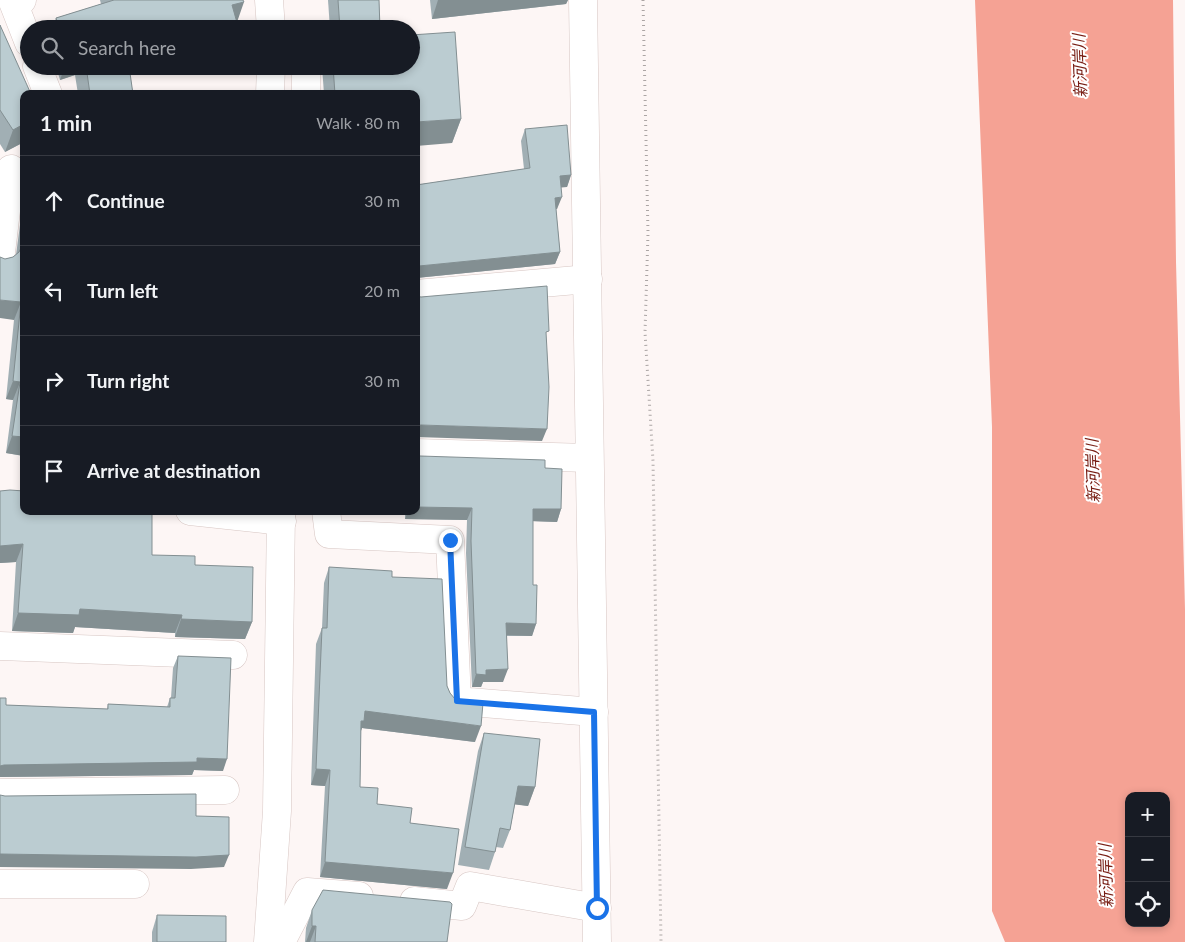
<!DOCTYPE html>
<html lang="en">
<head>
<meta charset="utf-8">
<style>
	:root { --surface:#171b24; --page:#242831; --text:#f1f3f6; --muted:#9ea1a6; --line:#363941 }
	body { margin:0; font-family:Lato,"Noto Sans JP",sans-serif; background:var(--page); color:var(--text) }
	.controls { position:absolute; right:15px; bottom:15px; display:grid; overflow:hidden; border-radius:10px; box-shadow:0 2px 8px #0003 }
	.controls button { width:45px; height:45px; display:grid; place-items:center; padding:0; border:0; border-bottom:1px solid var(--line); background:var(--surface); color:var(--text); font:25px sans-serif }
	.stop { position:absolute; width:15px; height:15px; margin:-11px; border:4px solid #1a73e8; border-radius:50%; background:#fff }
	.stop.end { background:#1a73e8; border-color:#fff; box-shadow:0 1px 5px #0008 }
	.list { margin:0; padding:0; list-style:none }
	h2 { display:flex; justify-content:space-between; align-items:center; height:65px; margin:0; padding:0 20px; font-size:21px }
	h2 small { font-size:16px; font-weight:400; color:var(--muted) }
	.list li { display:grid; grid-template-columns:32px 1fr auto; gap:15px; align-items:center; box-sizing:border-box; height:90px; padding:0 20px; border-top:1px solid var(--line) }
	.list b { display:block; font-size:19px; white-space:nowrap }
	.list em { font-size:16px; font-style:normal; color:var(--muted) }
	.icon { flex:none; width:28px; height:28px; fill:none; stroke:currentColor; stroke-width:2; stroke-linecap:round; stroke-linejoin:round }
	.map { position:relative; flex:none; width:1185px; height:942px; overflow:hidden }
	.search { position:absolute; background:var(--surface); box-shadow:0 2px 8px #0003; left:20px; top:20px; width:400px; height:55px; display:flex; align-items:center; gap:12px; box-sizing:border-box; padding:0 18px; border-radius:28px; color:var(--muted); font-size:19px }
	.panel { position:absolute; background:var(--surface); box-shadow:0 2px 8px #0003; left:20px; top:90px; width:400px; height:425px; border-radius:10px }
	.map>svg:first-child { display:block }
</style>
</head>
<body>
<div class="map">
<svg width="1185" height="942" viewBox="0 0 1185 942">
	<rect width="100%" height="100%" fill="#fdf6f5"/>
	<path fill="#f5a294" fill-rule="evenodd" d="M975,0H1173L1176,262L1185,609V942H1005L992,911V427ZM1129,796H1166V923H1129Z"/>
	<g fill="none" stroke-linecap="round" stroke-linejoin="round">
		<g stroke="#d7c6c3" stroke-width="29">
			<g id="minor">
				<polyline points="22,0 13,2 29,43"/>
				<polyline points="269,0 271,29"/>
				<polyline points="583,0 597,942"/>
				<polyline points="37,66 48,94"/>
				<polyline points="306,66 306,94"/>
				<polyline points="270,94 271,66"/>
				<polyline points="0,261 11,169"/>
				<polyline points="416,294 588,279"/>
				<polyline points="416,453 589,458"/>
				<polyline points="190,511 282,521"/>
				<polyline points="326,511 329,534 450,540 457,701 594,712"/>
				<polyline points="0,646 233,655"/>
				<polyline points="0,793 225,790"/>
				<polyline points="0,884 135,884"/>
				<polyline points="414,901 462,906 470,886 597,908"/>
				<polyline points="268,942 277,811 281,511"/>
				<polyline points="281,942 307,892 359,896"/>
			</g>
		</g>
		<polyline stroke="#aba5a4" stroke-width="3" stroke-dasharray="1 4" stroke-linecap="butt" points="643,0 648,233 645,332 653,461 661,942"/>
		<use href="#minor" stroke="#fff" stroke-width="28"/>
	</g>
	<g fill="#a1afb4">
		<polygon points="100,0 243,0 237,21 238,26 237,29 52,29 56,18 101,4"/>
		<polygon points="328,0 379,0 380,29 330,29"/>
		<polygon points="430,0 568,0 566,4 432,19"/>
		<polygon points="0,25 24,94 24,142 5,152 0,144"/>
		<polygon points="56,66 141,66 129,68 133,94 78,94 75,75 60,80"/>
		<polygon points="322,66 411,66 461,119 452,143 416,94 324,94"/>
		<polygon points="525,129 571,175 567,187 561,187 557,209 556,209 560,252 555,264 416,278 416,185 524,169 521,141"/>
		<polygon points="24,204 24,456 6,453 13,400 6,399 14,320 5,259 13,257 16,255 22,210"/>
		<polygon points="420,456 545,468 561,509 557,522 533,521 533,585 536,624 532,636 507,636 503,682 483,682 481,687 472,687 466,553 467,520 405,519 405,511 416,511"/>
		<polygon points="0,491 152,555 195,565 252,622 245,639 175,637 175,633 75,627 73,633 12,631 16,562 0,563"/>
		<polygon points="329,567 392,577 447,686 450,693 475,742 362,728 361,730 360,787 377,804 410,823 447,889 320,877 325,786 311,785 316,644 322,628 324,583"/>
		<polygon points="178,656 223,771 194,770 192,775 0,777 0,698 6,705 107,709 108,704 167,707 170,698 171,698 173,668"/>
		<polygon points="484,733 535,787 528,806 515,804 510,830 503,848 496,847 495,852 489,870 458,865 478,751"/>
		<polygon points="312,910 447,942 305,942 306,928"/>
		<polygon points="157,915 226,942 152,942 152,932"/>
	</g>
	<g fill="#838f92">
		<polygon points="438,0 568,0 566,4 432,19"/>
		<polygon points="244,2 236,25 232,5"/>
		<polygon points="238,26 237,29 226,29"/>
		<polygon points="65,66 79,66 75,75 60,80"/>
		<polygon points="461,119 452,143 416,146 416,122"/>
		<polygon points="24,124 24,142 5,152 13,130"/>
		<polygon points="571,175 567,187 556,188 560,176"/>
		<polygon points="562,197 557,209 550,210 555,198"/>
		<polygon points="560,252 555,264 416,278 416,267 419,266"/>
		<polygon points="0,300 21,302 14,320 0,318"/>
		<polygon points="13,381 20,382 13,400 6,399"/>
		<polygon points="421,425 547,429 542,441 416,437 416,426"/>
		<polygon points="12,436 24,437 24,456 6,453"/>
		<polygon points="416,507 472,508 467,520 405,519 408,511 416,511"/>
		<polygon points="533,509 561,509 557,522 528,521"/>
		<polygon points="342,511 367,511 342,512"/>
		<polygon points="23,544 16,562 0,563 0,546"/>
		<polygon points="80,609 182,615 175,633 75,627 73,633 12,631 18,613"/>
		<polygon points="181,619 252,622 245,639 175,637"/>
		<polygon points="506,623 536,624 532,636 502,635"/>
		<polygon points="508,669 503,682 483,682 481,687 472,687 476,674 486,670"/>
		<polygon points="365,711 481,726 475,742 362,728 359,737 356,737"/>
		<polygon points="197,758 227,759 223,771 194,770 192,775 0,777 0,766 4,765"/>
		<polygon points="316,769 330,770 325,786 311,785"/>
		<polygon points="518,786 535,787 528,806 511,804"/>
		<polygon points="0,854 229,855 224,867 191,869 0,867"/>
		<polygon points="325,862 453,873 447,889 320,877"/>
		<polygon points="312,926 316,926 310,942 306,942"/>
	</g>
	<g fill="#bbccd1" stroke="#838f92">
		<polygon points="114,0 243,0 244,2 232,5 238,26 226,29 59,29 56,18"/>
		<polygon points="338,0 379,0 380,29 340,29"/>
		<polygon points="0,25 31,94 24,94 24,124 13,130 0,110"/>
		<polygon points="455,32 461,119 416,122 416,94 335,94 333,66 411,66 411,35"/>
		<polygon points="86,66 129,66 133,94 90,94"/>
		<polygon points="567,125 571,175 560,176 562,197 555,198 560,252 419,266 416,267 416,185 530,168 525,129"/>
		<polygon points="24,230 24,437 12,436 20,382 13,381 21,302 0,300 0,257 5,259 13,257 19,252 22,246"/>
		<polygon points="547,286 549,331 546,332 549,387 547,429 421,425 416,426 416,296 421,297"/>
		<polygon points="416,455 420,456 545,460 545,468 562,469 561,509 533,509 533,585 537,585 536,624 506,623 508,669 486,670 486,675 476,674 471,541 472,508 416,507"/>
		<polygon points="10,490 24,491 24,511 152,511 152,555 195,556 195,565 253,567 252,622 181,619 182,615 80,609 79,615 18,613 23,544 0,546 0,491"/>
		<polygon points="329,567 392,571 392,577 442,579 447,686 450,693 455,699 483,703 481,726 365,711 364,721 361,721 360,787 378,788 377,804 412,808 410,823 459,829 453,873 325,862 330,770 316,769 322,628 327,628"/>
		<polygon points="178,656 231,658 227,759 197,758 197,762 4,765 0,766 0,698 6,698 6,705 108,709 108,704 170,707 170,698 175,698"/>
		<polygon points="484,733 540,739 535,787 518,786 510,830 500,828 495,852 465,847"/>
		<polygon points="196,794 196,816 229,817 229,855 196,857 0,854 0,795 5,796"/>
		<polygon points="323,890 450,902 452,904 447,942 315,942 316,926 312,926 312,910"/>
		<polygon points="157,915 226,916 226,942 157,942"/>
	</g>
	<g fill="none" stroke-linecap="round" stroke-linejoin="round">
		<polyline stroke="#1a73e8" stroke-width="6" points="450,540 457,701 594,712 597,908"/>
	</g>
	<g text-anchor="middle" dominant-baseline="central" stroke-width="4" stroke-linejoin="round" paint-order="stroke">
		<g font-size="16" font-style="italic" fill="#781e14" stroke="#fff">
			<text transform="translate(1079 66) rotate(-92)">新河岸川</text>
			<text transform="translate(1092 471) rotate(-92)">新河岸川</text>
			<text transform="translate(1105 876) rotate(-92)">新河岸川</text>
		</g>
	</g>
</svg>
<div class="controls">
<button>+</button>
<button>−</button>
<button><svg class="icon" aria-label="locate" viewBox="0 0 24 24"><circle cx="12" cy="12" r="6"/><path d="M12 2v4M12 18v4M2 12h4M18 12h4"/></svg></button>
</div>
<div class="stop" style="left:597px;top:908px"></div>
<div class="stop end" style="left:450px;top:540px"></div>
<div class="search"><svg class="icon" aria-label="search" viewBox="0 0 24 24"><circle cx="10" cy="10" r="6"/><path d="M15 15l6 6"/></svg>Search here</div>
<section class="panel">
<h2>1 min<small>Walk · 80 m</small></h2>
<ul class="list">
<li><svg class="icon" aria-label="ahead" viewBox="0 0 24 24"><path d="M12 20V5M6 11l6-6 6 6"/></svg><div><b>Continue</b></div><em>30 m</em></li>
<li><svg class="icon" aria-label="left" viewBox="0 0 24 24"><path d="M17 20v-9H6M10 6l-5 5 5 5"/></svg><div><b>Turn left</b></div><em>20 m</em></li>
<li><svg class="icon" aria-label="right" viewBox="0 0 24 24"><path d="M7 20v-9h11M14 6l5 5-5 5"/></svg><div><b>Turn right</b></div><em>30 m</em></li>
<li><svg class="icon" aria-label="arrive" viewBox="0 0 24 24"><path d="M6 21V4h12l-3 4 3 4H6"/></svg><div><b>Arrive at destination</b></div></li>
</ul>
</section>
</div>
</body>
</html>
